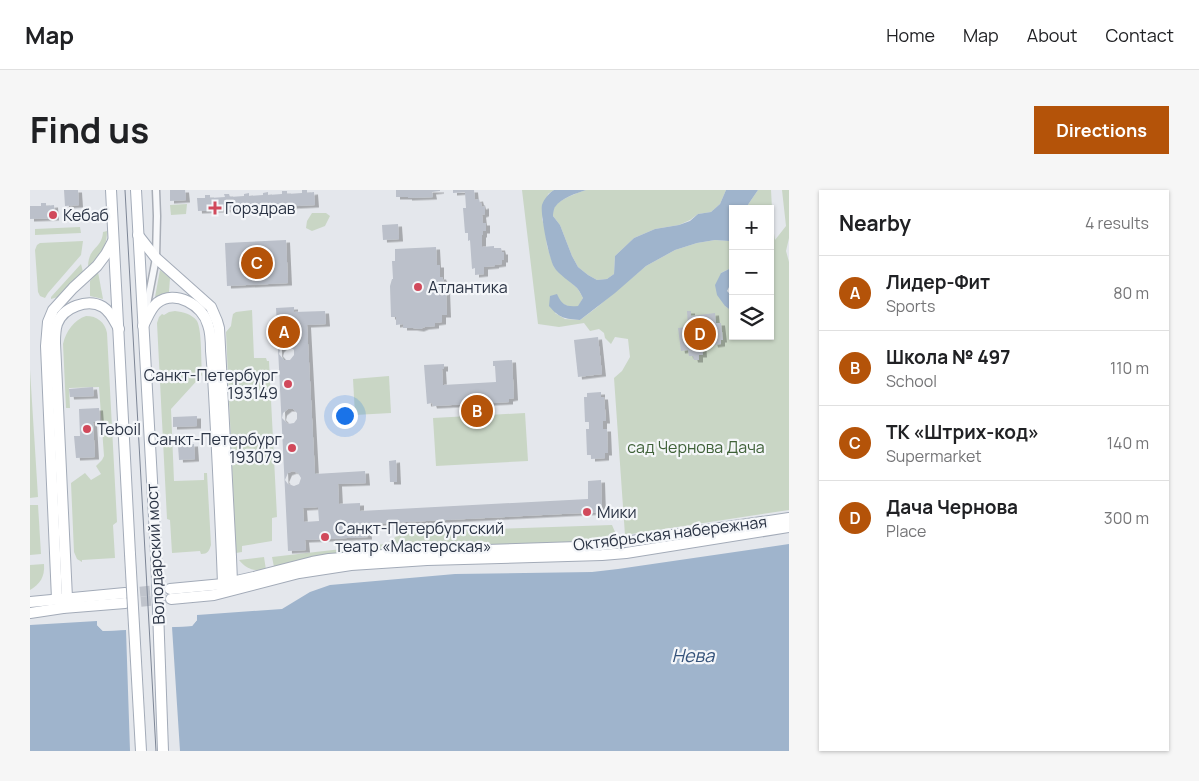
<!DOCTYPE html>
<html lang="en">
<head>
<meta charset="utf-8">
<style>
	:root { --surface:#fff; --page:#f6f6f6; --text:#202124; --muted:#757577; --line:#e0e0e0; --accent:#b45309 }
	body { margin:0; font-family:Manrope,sans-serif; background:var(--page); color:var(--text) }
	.controls { position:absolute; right:15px; top:15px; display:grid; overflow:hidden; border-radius:0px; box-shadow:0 1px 4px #0004 }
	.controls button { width:45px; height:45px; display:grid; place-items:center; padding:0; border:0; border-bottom:1px solid var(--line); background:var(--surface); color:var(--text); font:25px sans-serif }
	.you { position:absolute; left:314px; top:225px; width:18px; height:18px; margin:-12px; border:4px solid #fff; border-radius:50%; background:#1a73e8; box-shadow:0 0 0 8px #1a73e833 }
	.badge { display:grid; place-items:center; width:32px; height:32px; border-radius:50%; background:var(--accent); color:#fff; font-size:16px; font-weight:700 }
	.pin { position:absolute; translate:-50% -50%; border:2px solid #fff; box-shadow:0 1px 5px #0006 }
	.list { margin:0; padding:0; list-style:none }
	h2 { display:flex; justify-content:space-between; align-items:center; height:65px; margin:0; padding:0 20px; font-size:21px }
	h2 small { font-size:16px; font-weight:400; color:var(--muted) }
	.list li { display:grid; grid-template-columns:32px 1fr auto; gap:15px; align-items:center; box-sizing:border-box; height:75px; padding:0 20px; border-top:1px solid var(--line) }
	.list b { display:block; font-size:19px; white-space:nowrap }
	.list p { margin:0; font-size:16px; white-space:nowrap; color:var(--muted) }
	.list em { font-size:16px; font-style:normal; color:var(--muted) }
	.icon { flex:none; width:28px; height:28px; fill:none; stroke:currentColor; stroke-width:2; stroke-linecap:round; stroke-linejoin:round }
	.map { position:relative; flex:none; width:759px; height:561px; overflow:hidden; border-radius:0px }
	header { display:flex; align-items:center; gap:30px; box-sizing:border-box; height:70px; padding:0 25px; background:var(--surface); border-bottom:1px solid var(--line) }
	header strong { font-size:24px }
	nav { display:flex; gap:28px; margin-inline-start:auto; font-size:18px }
	.intro { display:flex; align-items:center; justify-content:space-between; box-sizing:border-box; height:120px; padding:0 30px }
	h1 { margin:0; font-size:35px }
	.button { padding:12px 22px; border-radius:0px; background:var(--accent); color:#fff; font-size:18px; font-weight:700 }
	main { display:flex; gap:30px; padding:0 30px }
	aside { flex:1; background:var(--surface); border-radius:0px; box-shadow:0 1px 4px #0004 }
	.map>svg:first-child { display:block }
</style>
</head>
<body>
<header>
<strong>Map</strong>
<nav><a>Home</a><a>Map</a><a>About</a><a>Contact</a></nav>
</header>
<div class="intro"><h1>Find us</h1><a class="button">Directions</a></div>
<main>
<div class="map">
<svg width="759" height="561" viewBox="0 0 759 561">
	<defs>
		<filter id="shadow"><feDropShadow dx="4" dy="2.5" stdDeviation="0" flood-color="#0004"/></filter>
	</defs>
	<rect width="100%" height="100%" fill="#e4e7ec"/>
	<g fill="#c9d6c5">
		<polygon points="492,0 524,0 518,4 512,29 515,38 517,56 524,77 548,99 553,108 548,117 540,117 531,113 525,123 535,129 550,130 566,118 616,76 645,60 667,53 685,50 699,51 703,58 703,77 691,83 695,116 703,122 703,146 740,146 740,19 715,19 728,0 741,0 743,37 745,50 756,36 752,0 759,0 759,48 756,61 759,72 759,320 595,345 584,188 592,181 600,167 598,149 585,147 581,154 575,148 574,143 569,139 560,141 554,133 529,137 508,134"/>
		<path d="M556,0H696L690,14L681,22L668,24L660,30L649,35L625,39L604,48L585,66L584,84L577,89L567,90L558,85L548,77L542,66L530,35L523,26C523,23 523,20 524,18C529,9 547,3 556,0Z"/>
		<polygon points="157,14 156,24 141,25 140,15"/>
		<polygon points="282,23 296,23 300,26 295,36 282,41 276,38 277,31"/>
		<polygon points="50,37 51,43 5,45 5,39"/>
		<path d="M77,41C77,59 69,65 58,77C58,57 72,59 73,42Z"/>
		<polygon points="53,51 51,65 18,103 15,108 10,106 8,102 5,60 7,55 10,53"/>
		<polygon points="51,74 53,82 28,107 21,109 21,107"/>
		<polygon points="130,80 140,88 139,102 125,107"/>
		<polygon points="68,82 73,109 60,106 60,91"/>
		<polygon points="222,120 224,168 236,168 237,171 239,171 247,327 242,328 242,351 212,356 212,362 206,363 196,142 201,136 202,129 203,124 206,122"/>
		<path d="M145,121C153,122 162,124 167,131C172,140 171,173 172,185L141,219L144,291L174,290V283H177L181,355C179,361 178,364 171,364L170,361L142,363L140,330L137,329L127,133L129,127L132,124L134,125L139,122Z"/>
		<path d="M56,126C67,126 75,132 77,143L87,332L83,335L85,368L52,370V372L47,369L44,362L41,293L55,283L61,290L71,284L66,276L72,270L74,266L69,197L39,198L40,218H36L33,154C36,141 44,130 56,126Z"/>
		<polygon points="0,180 8,307 0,308"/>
		<polygon points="359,186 361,223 325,225 323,189"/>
		<polygon points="495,223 498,271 406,276 403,228"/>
		<polygon points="0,315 8,315 11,364 0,365"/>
		<polygon points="582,335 585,342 587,350 244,377 242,367 355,354 373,342"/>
		<path d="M234,367L236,380C225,381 217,380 209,370Z"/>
		<path d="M14,374C15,387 10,394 0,400V375Z"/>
	</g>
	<g fill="#9fb4cc">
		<path d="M524,0H556C547,3 531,8 525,17C524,18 523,24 523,26L530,35L542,66L548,77L558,85L567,90L577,89L584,84L585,66L604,48L625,39L649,35L660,31L668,24L681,22L690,14L696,0H728L715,19H703V58L699,51L685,50L667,53L645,60L616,76L585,103L550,130C535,129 529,128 519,116L520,106L527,104C532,115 536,117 548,116L553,108C551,105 550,101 547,98C540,91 529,85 524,77C519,69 510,23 512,15C514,9 519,3 524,0Z"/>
		<polygon points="703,77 703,89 697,101 703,107 703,122 695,116 687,105 685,95 691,83"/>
		<polygon points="759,354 759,561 0,561 0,435 67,431 67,435 73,441 162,436 167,430 167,425 252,419 280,402 300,395 425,384 562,382 588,379"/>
	</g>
	<polygon fill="#e4e7ec" points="164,425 167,425 167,430 162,436 142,437 150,561 100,561 96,440 73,441 67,435 67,431 70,431 70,434 74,438 160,434 165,429"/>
	<g fill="#bbc0ca" fill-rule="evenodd" filter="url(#shadow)">
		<polygon points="34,0 48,0 49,15 35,16"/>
		<polygon points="140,0 155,0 156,10 140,11"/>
		<polygon points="272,0 277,0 277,3 284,2 285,15 168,21 167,8 175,8 175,5 180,5 180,8 195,7 194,4 199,4 200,7 214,6 214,4 219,3 219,6 233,5 233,3 238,2 238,5 252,4 252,1 257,1 257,4 272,3"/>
		<polygon points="366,0 410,0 410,1 402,2 403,7 378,8 378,7 366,7"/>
		<polygon points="423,0 444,0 445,10 449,9 450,13 451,13 452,17 455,16 455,24 452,25 453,33 456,33 456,41 453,41 453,45 452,45 452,57 464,56 464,58 471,58 472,62 474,62 474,70 472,70 472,74 465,75 465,76 454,77 454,84 445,85 445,78 442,79 440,50 438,51 438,43 435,43 433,18 436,18 435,2 423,3"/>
		<polygon points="11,13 16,13 16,16 24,15 25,28 0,29 0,16 11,16"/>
		<polygon points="48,20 49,28 39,28 39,21"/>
		<polygon points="368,34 369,49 353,50 352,35"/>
		<polygon points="256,50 258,93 197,96 195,53"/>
		<polygon points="406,57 407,75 410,75 410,87 412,87 414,92 416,99 417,125 412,125 412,132 405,133 405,136 395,137 390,139 383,138 373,138 373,134 366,135 366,127 361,127 360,96 362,89 363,89 362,71 365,71 365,59"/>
		<path d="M264,117V122L295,121L296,134L277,135L285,284L335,281L336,293L308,294L309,314L330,313V321L558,309V291L571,290L572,322L337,334L338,347L275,350L276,360L258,361L246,118ZM254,156H260L264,160V165L260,170H254L249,164L250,160ZM258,219H263L267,223V229L264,233L258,234L252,228L253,223ZM263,281L268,283L271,288L269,294L264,296L258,294L255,290L258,283ZM288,317L289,331L274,332L273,318Z"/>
		<polygon points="657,121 661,121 661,126 685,123 686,133 691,133 693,150 691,150 691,154 684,155 683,151 672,152 673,165 669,165 669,170 664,170 663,166 659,166 658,160 651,161 648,138 658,137"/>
		<polygon points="568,147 572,184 548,187 544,150"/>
		<polygon points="482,170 484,208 479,209 479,212 403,216 402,213 397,214 394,175 414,174 414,179 412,179 413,195 466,192 465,176 463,176 463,171"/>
		<polygon points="63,197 64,206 40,207 39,199"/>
		<polygon points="571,202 571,207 574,207 576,231 573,231 573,239 577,239 578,263 575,263 575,268 561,269 561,265 557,265 556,239 559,239 559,232 555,232 554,207 557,207 557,203"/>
		<polygon points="69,218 70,232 63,232 65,267 46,268 44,246 50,246 49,219"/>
		<polygon points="167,226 167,236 143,237 143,227"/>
		<polygon points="164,254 165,269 149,270 148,255"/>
		<polygon points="366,270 367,292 360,292 359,271"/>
	</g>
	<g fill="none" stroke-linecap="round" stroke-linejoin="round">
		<g stroke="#bfc3cb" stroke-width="10" stroke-dasharray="10 5" stroke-linecap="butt">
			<polyline points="95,403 140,399"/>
			<polyline points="96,413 141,409"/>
		</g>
		<g stroke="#a9aeb7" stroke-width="9">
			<polyline id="street" points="116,120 126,68 127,26 126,0"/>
		</g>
		<g stroke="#a3abb8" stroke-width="12">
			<g id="primary">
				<polyline points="81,0 100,364"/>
				<polyline points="106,0 126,363"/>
				<polyline points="108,45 126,68 181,117 187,131 189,138 201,367 202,392 201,398"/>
				<path d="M113,136C117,129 120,119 127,113C145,99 173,115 178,135C181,143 181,153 181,161C183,182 184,202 185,222C188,279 191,337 193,394"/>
				<polyline points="140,399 193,394 224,387 282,372 299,369 394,362 548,357 581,354 759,328"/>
				<polyline points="27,409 16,156 18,132 23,120 43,98 67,76 76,64 83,51"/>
				<polyline points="141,409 184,405 269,383 321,375 397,370 572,365 596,363 759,337"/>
				<polyline points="0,412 95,403"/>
				<path d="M33,418L37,408L25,153C25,147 25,140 27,134C33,117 58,108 73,117C81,122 85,132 89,139"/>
				<polyline points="0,423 33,418 95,413"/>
			</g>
		</g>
		<use href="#street" stroke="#f7f8fa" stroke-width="6"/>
		<use href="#primary" stroke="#fff" stroke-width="10"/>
		<polyline stroke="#7d8696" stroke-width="1" points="95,0 126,561"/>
		<g stroke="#a3abb8" stroke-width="12" stroke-linecap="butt">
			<g id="primary-bridge">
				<polyline points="126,363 133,561"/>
				<polyline points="100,364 111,561"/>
			</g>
		</g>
		<use href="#primary-bridge" stroke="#fff" stroke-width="10"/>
	</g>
	<g fill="#d1495b" stroke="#f4f6f9" stroke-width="2">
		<path d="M182.5 10.5h5v5h5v5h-5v5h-5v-5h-5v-5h5z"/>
		<circle cx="23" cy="25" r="5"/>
		<circle cx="388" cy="97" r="5"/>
		<circle cx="258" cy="194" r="5"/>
		<circle cx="57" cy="239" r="5"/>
		<circle cx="262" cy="258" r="5"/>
		<circle cx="557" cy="322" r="5"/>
		<circle cx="295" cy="347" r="5"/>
	</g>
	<g text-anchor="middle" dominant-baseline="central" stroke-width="4.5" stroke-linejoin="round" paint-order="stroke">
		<g font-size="16" fill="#2b3445" stroke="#f4f6f9" text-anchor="start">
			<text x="195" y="18">Горздрав</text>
			<text x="33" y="25">Кебаб</text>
			<text x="398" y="97">Атлантика</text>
			<text x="248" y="185" text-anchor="end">Санкт-Петербург<tspan x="248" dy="18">193149</tspan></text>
			<text x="67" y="239">Teboil</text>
			<text x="252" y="249" text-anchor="end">Санкт-Петербург<tspan x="252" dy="18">193079</tspan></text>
			<text x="567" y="322">Мики</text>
			<text x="305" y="338">Санкт-Петербургский<tspan x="305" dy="18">театр «Мастерская»</tspan></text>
		</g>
		<g font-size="16" fill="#3f6138" stroke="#f4f6f9">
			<text x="666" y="257">сад Чернова Дача</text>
		</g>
		<g font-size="16" fill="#2b3445" stroke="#f4f6f9">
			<text transform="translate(640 343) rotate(-7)">Октябрьская набережная</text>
			<text transform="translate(125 364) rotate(-93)">Володарский мост</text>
		</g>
		<g font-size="18" font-style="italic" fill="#34527a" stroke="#f4f6f9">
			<text x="663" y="465">Нева</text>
		</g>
	</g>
</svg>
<div class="controls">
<button>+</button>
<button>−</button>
<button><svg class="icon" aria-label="layers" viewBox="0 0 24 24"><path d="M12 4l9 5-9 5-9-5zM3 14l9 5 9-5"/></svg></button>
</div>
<div class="you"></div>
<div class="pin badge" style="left:254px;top:142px">A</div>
<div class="pin badge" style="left:447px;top:221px">B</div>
<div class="pin badge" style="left:227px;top:73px">C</div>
<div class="pin badge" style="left:670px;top:144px">D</div>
</div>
<aside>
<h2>Nearby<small>4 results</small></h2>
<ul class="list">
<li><span class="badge">A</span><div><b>Лидер-Фит</b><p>Sports</p></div><em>80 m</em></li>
<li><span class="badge">B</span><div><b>Школа № 497</b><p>School</p></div><em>110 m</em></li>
<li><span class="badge">C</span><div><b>ТК «Штрих-код»</b><p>Supermarket</p></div><em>140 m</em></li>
<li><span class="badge">D</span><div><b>Дача Чернова</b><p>Place</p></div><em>300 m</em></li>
</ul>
</aside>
</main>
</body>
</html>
